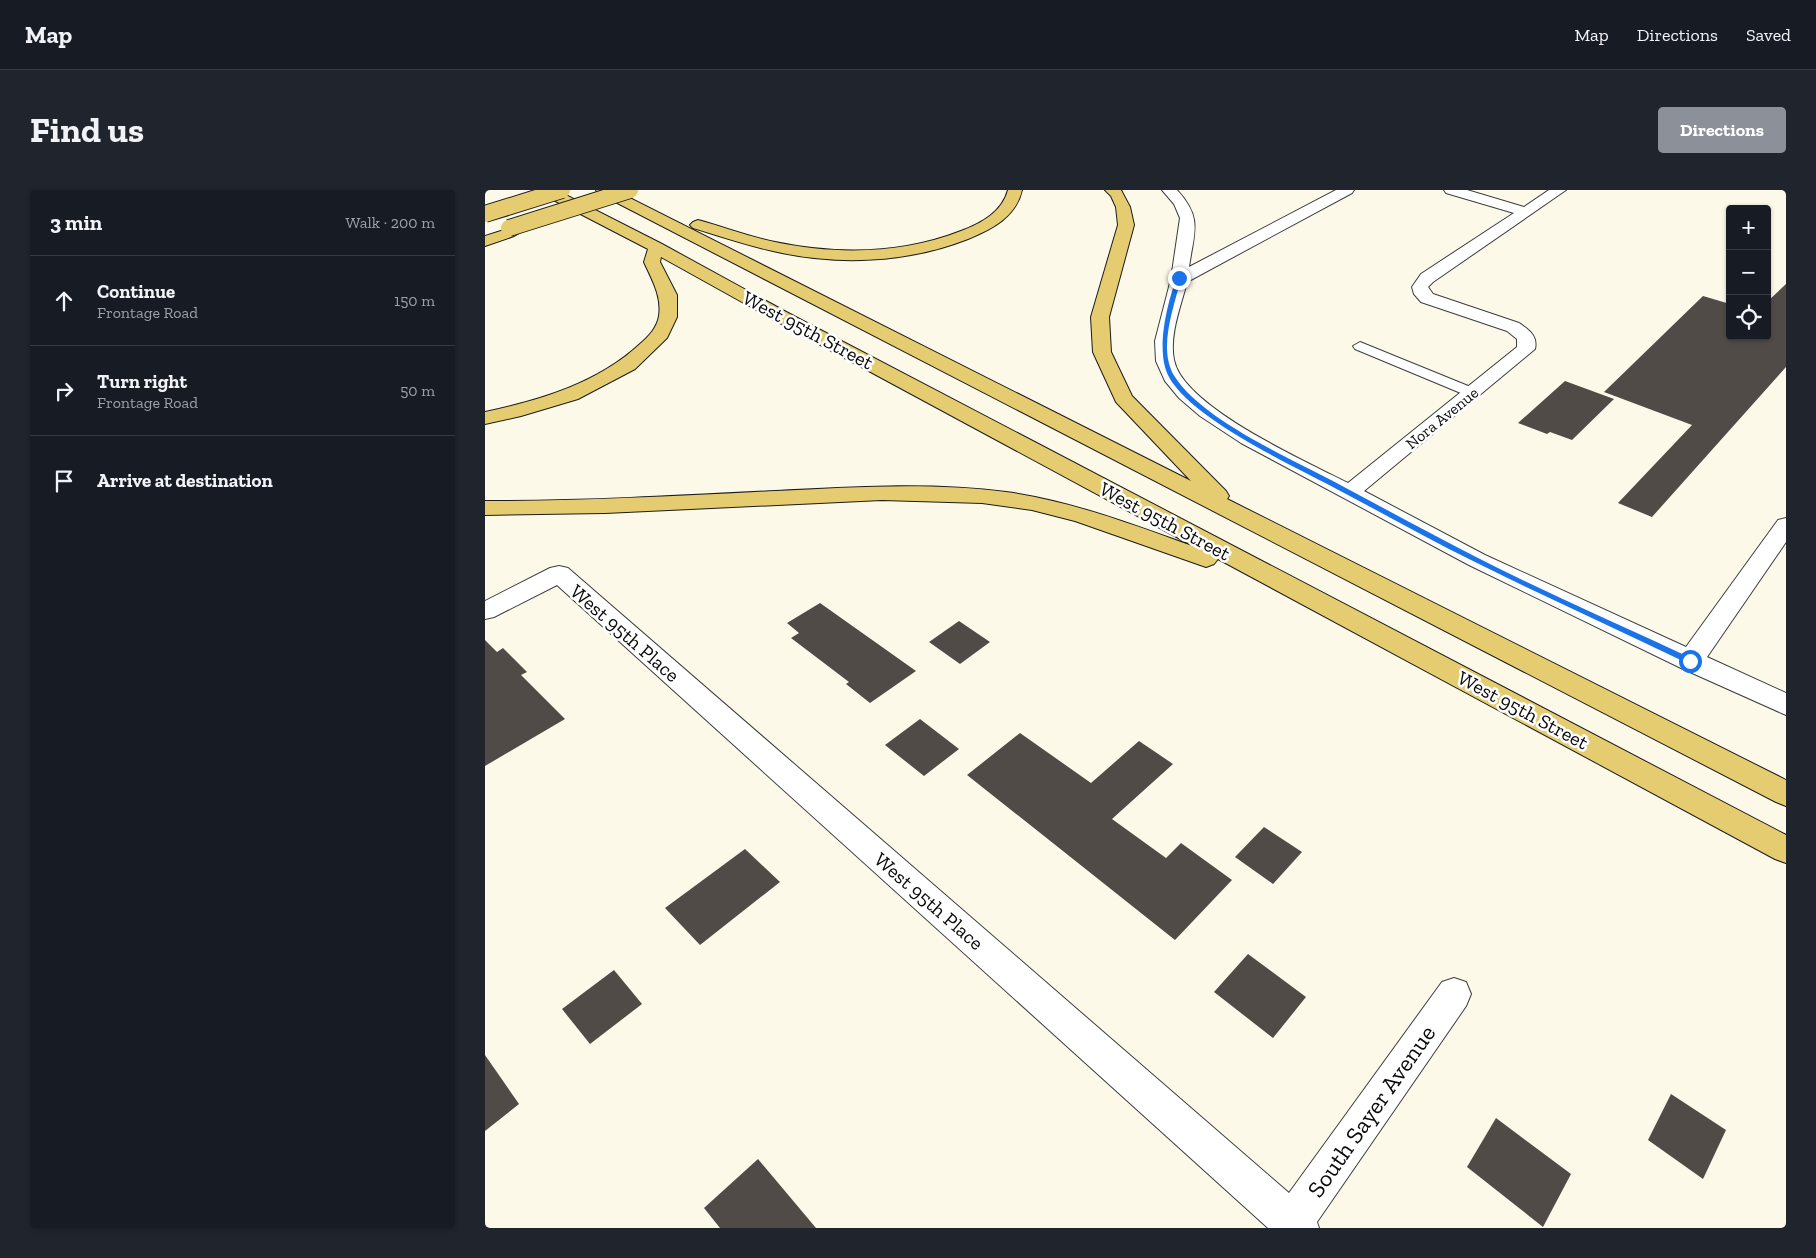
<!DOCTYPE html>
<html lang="en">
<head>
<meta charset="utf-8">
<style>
	:root { --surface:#171b24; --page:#20242c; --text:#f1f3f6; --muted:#9ea1a6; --line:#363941; --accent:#8c9099 }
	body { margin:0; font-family:"Zilla Slab",serif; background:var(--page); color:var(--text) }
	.controls { position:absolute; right:15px; top:15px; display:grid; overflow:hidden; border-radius:5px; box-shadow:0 1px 4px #0004 }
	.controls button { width:45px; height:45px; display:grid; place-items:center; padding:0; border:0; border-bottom:1px solid var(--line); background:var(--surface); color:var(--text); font:25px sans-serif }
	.stop { position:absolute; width:15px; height:15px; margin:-11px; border:4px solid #1a73e8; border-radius:50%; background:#fff }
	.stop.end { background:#1a73e8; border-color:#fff; box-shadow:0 1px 5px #0008 }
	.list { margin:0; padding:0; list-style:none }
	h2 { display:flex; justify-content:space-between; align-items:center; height:65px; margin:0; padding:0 20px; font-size:21px }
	h2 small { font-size:16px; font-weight:400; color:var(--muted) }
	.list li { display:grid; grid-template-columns:32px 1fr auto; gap:15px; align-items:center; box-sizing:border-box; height:90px; padding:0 20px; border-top:1px solid var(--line) }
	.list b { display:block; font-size:19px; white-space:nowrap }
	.list p { margin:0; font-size:16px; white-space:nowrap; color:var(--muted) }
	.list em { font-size:16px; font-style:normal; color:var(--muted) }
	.icon { flex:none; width:28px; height:28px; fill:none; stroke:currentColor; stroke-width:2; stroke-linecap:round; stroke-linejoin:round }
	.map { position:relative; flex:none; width:1301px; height:1038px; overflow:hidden; border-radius:5px }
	header { display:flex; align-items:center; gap:30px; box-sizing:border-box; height:70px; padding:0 25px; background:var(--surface); border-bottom:1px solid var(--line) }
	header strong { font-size:24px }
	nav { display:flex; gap:28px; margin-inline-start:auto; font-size:18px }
	.intro { display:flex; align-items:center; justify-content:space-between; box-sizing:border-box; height:120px; padding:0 30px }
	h1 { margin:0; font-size:35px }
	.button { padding:12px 22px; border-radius:5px; background:var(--accent); color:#fff; font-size:18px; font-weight:700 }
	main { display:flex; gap:30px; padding:0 30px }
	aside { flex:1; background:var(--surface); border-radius:5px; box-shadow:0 1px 4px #0004 }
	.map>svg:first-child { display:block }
</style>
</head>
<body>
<header>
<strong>Map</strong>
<nav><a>Map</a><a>Directions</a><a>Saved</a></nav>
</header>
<div class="intro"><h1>Find us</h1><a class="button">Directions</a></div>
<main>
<aside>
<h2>3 min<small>Walk · 200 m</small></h2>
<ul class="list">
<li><svg class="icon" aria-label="ahead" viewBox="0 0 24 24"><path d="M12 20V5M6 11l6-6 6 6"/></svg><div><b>Continue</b><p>Frontage Road</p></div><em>150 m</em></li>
<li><svg class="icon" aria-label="right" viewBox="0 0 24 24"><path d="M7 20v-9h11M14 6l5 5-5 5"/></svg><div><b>Turn right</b><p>Frontage Road</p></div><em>50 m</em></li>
<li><svg class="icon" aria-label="arrive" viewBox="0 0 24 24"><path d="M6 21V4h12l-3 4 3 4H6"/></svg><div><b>Arrive at destination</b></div></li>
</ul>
</aside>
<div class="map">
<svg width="1301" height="1038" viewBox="0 0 1301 1038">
	<rect width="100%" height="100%" fill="#fcf9e9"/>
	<g fill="#514b48">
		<polygon points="1301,94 1301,177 1167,327 1133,313 1207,235 1119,202 1218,106 1245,114 1245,146 1282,146 1282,112"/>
		<polygon points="1080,191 1129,209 1087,250 1065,242 1062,244 1033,233"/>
		<polygon points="335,413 431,481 385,513 361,494 364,492 306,448 314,443 302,433"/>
		<polygon points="474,431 505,452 475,474 444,452"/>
		<polygon points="0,450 12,462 18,458 42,482 36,485 80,529 0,576"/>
		<polygon points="435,529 474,559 439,586 400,555"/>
		<polygon points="535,543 606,593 654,551 688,574 627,629 681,668 696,653 747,690 690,750 482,585"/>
		<polygon points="779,637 817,662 788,694 750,667"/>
		<polygon points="260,659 295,692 215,755 180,718"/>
		<polygon points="763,764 821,807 788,848 729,802"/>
		<polygon points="129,780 157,814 105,854 77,819"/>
		<polygon points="0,865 34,914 0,941"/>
		<polygon points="1186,904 1241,940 1218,989 1163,950"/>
		<polygon points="1011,928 1086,984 1058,1037 982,977"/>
		<polygon points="273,969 331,1038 235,1038 219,1018"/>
	</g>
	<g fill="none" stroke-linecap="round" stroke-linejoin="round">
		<g stroke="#3d3d3d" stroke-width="2">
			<polygon id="service" points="875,152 993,200 995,203 993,206 983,206 870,159 868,156"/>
		</g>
		<g stroke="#3d3d3d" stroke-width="2">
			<g id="minor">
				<path d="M677,0H692C718,28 709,42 704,77L851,0H869L867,3L702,92C696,116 684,145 689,170C698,217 822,272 863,293L1032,157V149L1022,141L936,112L929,104L927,97L936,84L1029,23L961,3L959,0H982L1039,17L1064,0H1081L948,92L943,97L948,104L1034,133C1044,140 1053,146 1050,159L879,301L1000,365L1201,457L1293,330L1301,328V352L1222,467L1301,503V525L1196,478L984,375L756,253L715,226L694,208L680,191L671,171L670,151L686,89L695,28L689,14Z"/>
				<polygon points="74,376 83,378 804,1003 957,792 969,788 981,792 986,804 981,816 832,1032 834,1038 783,1038 72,395 9,427 0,429 0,411 65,378"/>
			</g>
		</g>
		<g stroke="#1b1b1b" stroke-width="2">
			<g id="primary">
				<path d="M53,0H71L177,54L305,124L1301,645V673L1290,669L733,369L729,374L721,377L590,331L547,320L497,313L397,310L120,323L0,325V311C97,311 194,306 291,301C367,297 446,292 521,302C586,311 649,335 710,357L293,132L176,67L175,72L192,105V127L182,148L150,179L93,209L36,226L0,234V222C56,210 113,193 155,154C164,146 172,138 174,126C177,106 167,90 159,72L163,59L55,3Z"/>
				<polygon points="111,0 129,0 706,291 631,212 608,162 606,127 633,35 631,17 626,6 620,0 636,0 645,17 649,35 624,127 626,162 647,206 741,301 744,306 742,309 1301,590 1301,616 1291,612 113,3"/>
				<path d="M523,0H537C531,27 507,39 483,49C422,73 352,76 288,61C261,55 235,46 208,38L205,35L208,32L213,30C239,37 264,47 290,52C352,65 417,64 476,41C497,33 517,22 523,0Z"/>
				<polygon points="45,26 50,28 53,31 50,34 29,46 0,56 0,46 19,40"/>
			</g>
		</g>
		<use href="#service" fill="#fff" fill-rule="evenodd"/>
		<use href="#minor" fill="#fff" fill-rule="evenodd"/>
		<use href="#primary" fill="#e5cc70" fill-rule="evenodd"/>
		<g stroke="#1b1b1b" stroke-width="18" stroke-linecap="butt">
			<g id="primary-bridge">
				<polyline points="0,24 77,0"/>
				<polyline points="24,38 145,0"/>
			</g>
		</g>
		<use href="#primary-bridge" stroke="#e5cc70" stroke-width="16"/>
	</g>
	<path fill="#1a73e8" d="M692,87L696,88C689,118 672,159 690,187C717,229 802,267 846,290C895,316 944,343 993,368C1063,404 1136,435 1208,469V473H1202C1132,439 1060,407 990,372C941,348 894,321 846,296C803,273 707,229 684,187C670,162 682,113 692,87Z"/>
	<g text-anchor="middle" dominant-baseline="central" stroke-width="5" stroke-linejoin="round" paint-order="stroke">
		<g font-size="16" fill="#0a0a0a" stroke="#fff">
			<text transform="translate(957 228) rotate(-39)">Nora Avenue</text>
		</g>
		<g font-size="20" fill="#0a0a0a" stroke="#fff">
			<text transform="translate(323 140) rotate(28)">West 95th Street</text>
			<text transform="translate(680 331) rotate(28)">West 95th Street</text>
			<text transform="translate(140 443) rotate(41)">West 95th Place</text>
			<text transform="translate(1038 520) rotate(28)">West 95th Street</text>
			<text transform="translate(444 711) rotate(41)">West 95th Place</text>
		</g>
		<g font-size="24" fill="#0a0a0a" stroke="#fff">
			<text transform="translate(886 921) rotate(-55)">South Sayer Avenue</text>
		</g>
	</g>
</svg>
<div class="controls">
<button>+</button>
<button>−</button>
<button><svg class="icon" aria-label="locate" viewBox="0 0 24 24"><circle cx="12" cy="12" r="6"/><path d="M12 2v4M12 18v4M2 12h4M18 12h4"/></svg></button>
</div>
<div class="stop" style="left:1205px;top:471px"></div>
<div class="stop end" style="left:694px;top:88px"></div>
</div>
</main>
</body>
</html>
